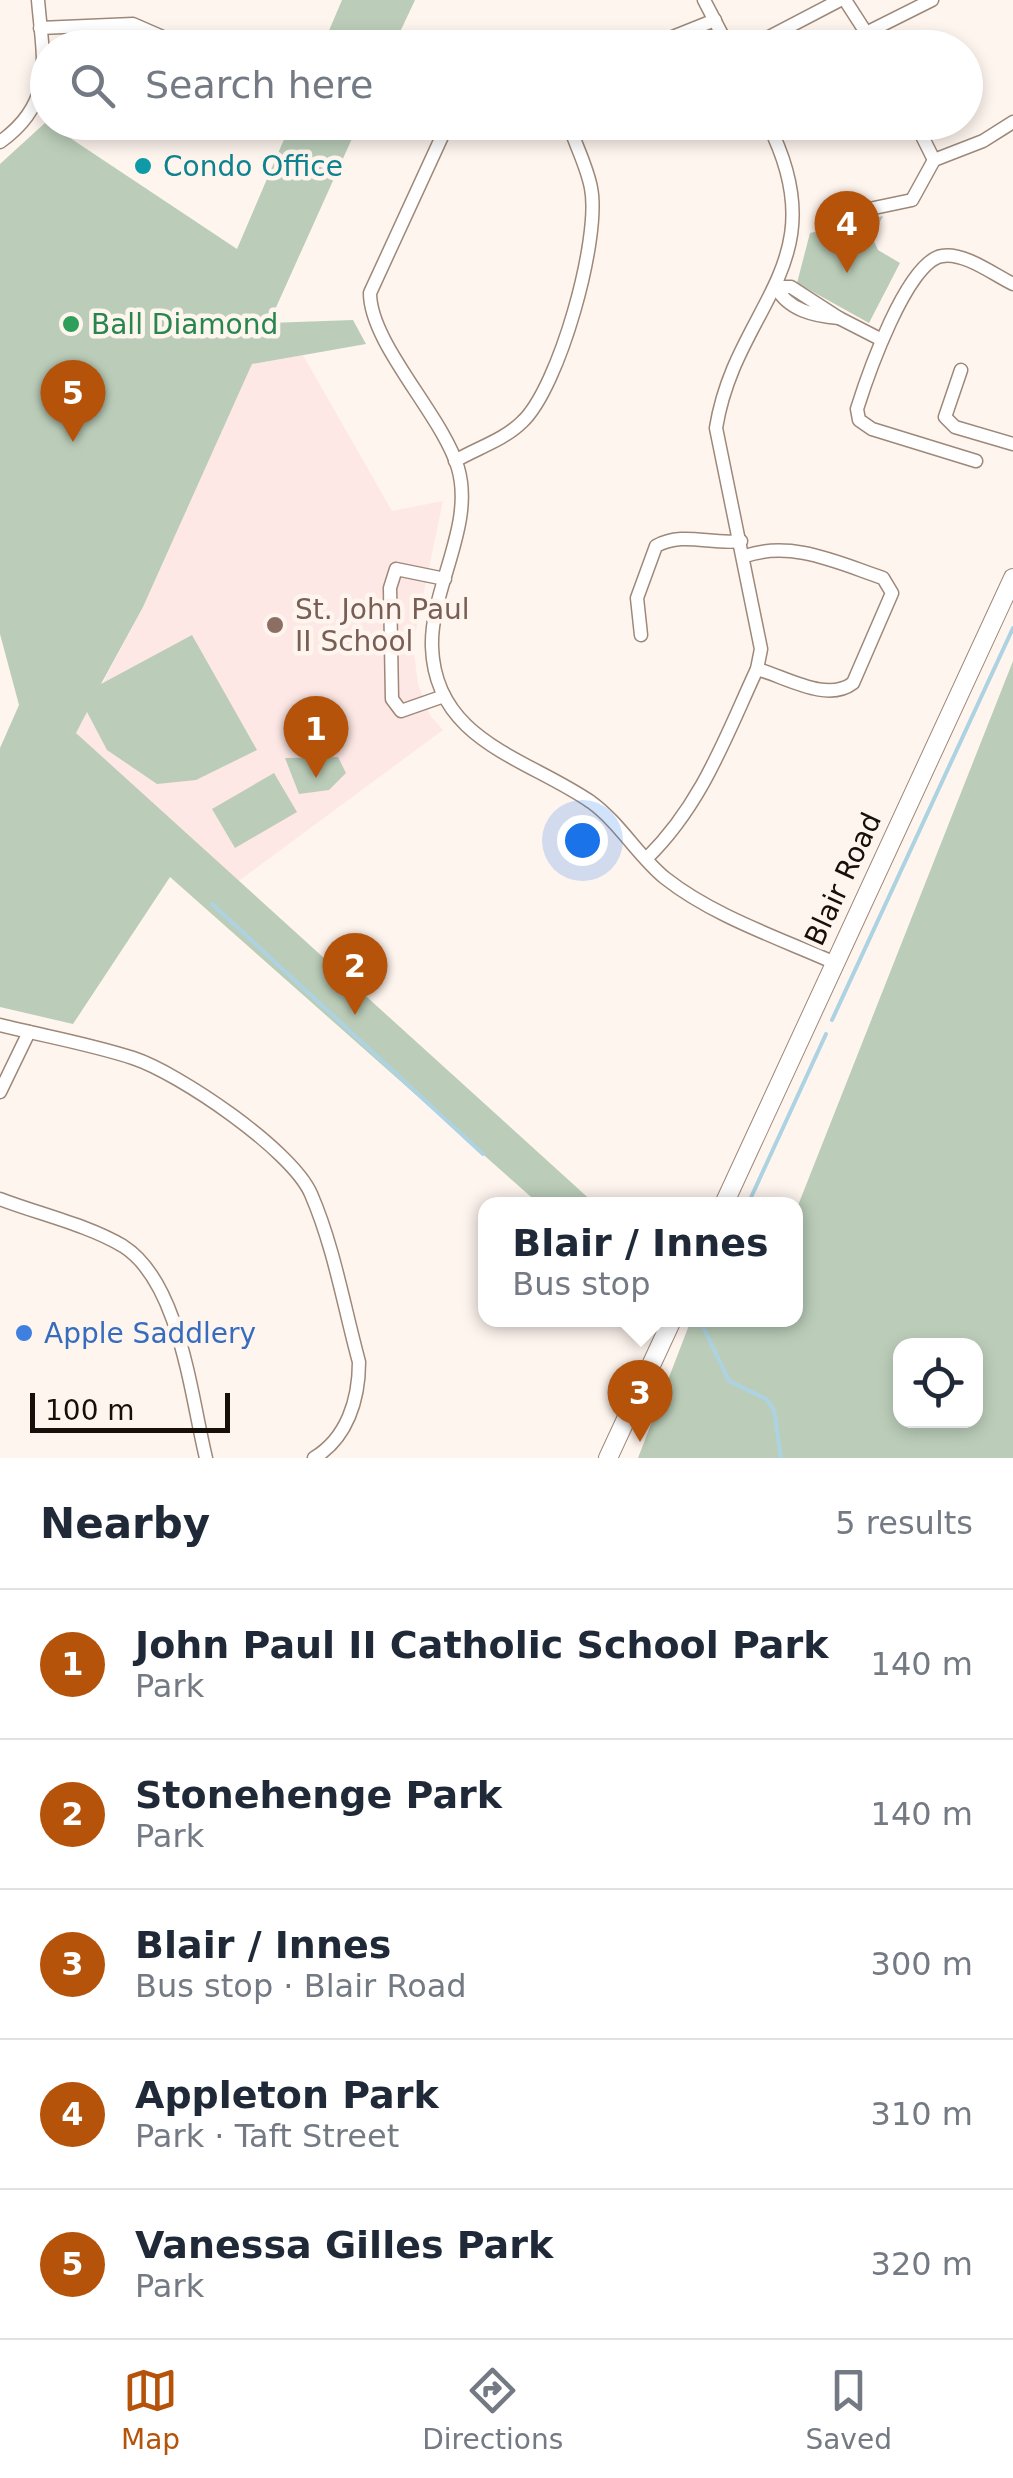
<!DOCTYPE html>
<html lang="en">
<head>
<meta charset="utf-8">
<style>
	:root { --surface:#fff; --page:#f2f2f3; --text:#1f2937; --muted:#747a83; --line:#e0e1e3; --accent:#b45309 }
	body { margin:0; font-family:"DejaVu Sans",sans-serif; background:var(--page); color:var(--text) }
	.controls { position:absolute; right:30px; bottom:30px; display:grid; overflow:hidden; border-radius:20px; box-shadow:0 5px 15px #0003 }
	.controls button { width:90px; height:90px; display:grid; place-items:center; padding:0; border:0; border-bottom:2px solid var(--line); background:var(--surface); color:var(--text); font:50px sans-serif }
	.scale { position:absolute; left:30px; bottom:25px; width:200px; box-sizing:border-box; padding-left:10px; border:5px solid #170f0a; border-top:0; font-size:28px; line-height:35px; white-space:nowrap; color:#170f0a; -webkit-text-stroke:8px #fff5ef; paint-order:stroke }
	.you { position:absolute; left:582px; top:840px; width:35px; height:35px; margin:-25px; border:8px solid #fff; border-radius:50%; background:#1a73e8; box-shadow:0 0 0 15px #1a73e833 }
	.badge { display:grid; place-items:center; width:65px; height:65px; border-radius:50%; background:var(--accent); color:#fff; font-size:32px; font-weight:700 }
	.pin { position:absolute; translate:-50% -82px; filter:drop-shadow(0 2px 5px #0008) }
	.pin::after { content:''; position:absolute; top:52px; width:35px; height:30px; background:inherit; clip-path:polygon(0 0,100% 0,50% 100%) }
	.popup { position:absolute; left:478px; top:1197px; width:325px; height:130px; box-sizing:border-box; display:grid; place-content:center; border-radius:20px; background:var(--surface); filter:drop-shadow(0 2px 8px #0005); font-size:32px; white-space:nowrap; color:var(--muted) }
	.popup b { font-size:38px; color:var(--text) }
	.popup::after { content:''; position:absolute; left:50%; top:100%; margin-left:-20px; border:20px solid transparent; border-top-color:var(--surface) }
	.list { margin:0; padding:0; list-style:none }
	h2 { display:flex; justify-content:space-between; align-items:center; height:130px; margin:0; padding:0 40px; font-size:42px }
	h2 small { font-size:32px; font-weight:400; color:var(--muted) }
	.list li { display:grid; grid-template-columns:65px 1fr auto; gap:30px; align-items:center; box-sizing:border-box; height:150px; padding:0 40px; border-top:2px solid var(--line) }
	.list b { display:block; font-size:38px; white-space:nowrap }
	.list p { margin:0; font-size:32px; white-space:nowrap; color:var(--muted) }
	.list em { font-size:32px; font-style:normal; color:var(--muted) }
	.icon { flex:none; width:55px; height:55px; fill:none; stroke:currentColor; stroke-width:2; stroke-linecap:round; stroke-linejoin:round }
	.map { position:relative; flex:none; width:1013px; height:1458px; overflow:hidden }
	.search { position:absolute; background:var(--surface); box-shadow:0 5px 15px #0003; left:30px; right:30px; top:30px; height:110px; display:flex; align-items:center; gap:25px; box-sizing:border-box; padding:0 35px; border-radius:55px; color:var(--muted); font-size:38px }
	.sheet { height:880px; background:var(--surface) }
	nav { display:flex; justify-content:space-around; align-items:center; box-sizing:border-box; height:140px; border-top:2px solid var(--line); background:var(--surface); font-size:28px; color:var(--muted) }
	nav a { display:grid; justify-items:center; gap:5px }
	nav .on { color:var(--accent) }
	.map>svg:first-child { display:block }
</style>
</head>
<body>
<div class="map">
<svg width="1013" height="1458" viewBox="0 0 1013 1458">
	<rect width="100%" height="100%" fill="#fff5ef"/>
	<polygon fill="#fde8e5" points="303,355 392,511 443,501 413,644 418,684 430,715 443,730 236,883 76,733 143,607 252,364"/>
	<g fill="#bbcdb9" fill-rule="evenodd">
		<polygon points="342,0 415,0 393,47 322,47"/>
		<polygon points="46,122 237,249 291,123 359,123 269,323 353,320 366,344 252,364 143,607 101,684 192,635 257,750 196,780 157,784 107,750 87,712 76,733 595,1204 539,1204 170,877 73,1024 0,1007 0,748 19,705 0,634 0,164"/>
		<polygon points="883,216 872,237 878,250 900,263 869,323 797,283 810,233"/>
		<path d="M1013,661V1458H638L691,1320H795V1213ZM900,1346H976V1420H900Z"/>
		<polygon points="338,757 346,773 329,790 299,794 285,758"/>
		<polygon points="274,773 297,812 235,848 212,809"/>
	</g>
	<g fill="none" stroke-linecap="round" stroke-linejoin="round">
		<g stroke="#add3e2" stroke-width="4">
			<polyline points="212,904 483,1154"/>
			<polyline points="832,1020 1013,628"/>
			<polyline points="748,1204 826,1034"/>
			<polyline points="700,1320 729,1381 766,1399 774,1410 781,1458"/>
		</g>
		<g stroke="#9d8879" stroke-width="15">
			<g id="minor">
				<polyline points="704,0 729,48"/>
				<polyline points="845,0 876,48"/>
				<polyline points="40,28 133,24 188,48"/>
				<polyline points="868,32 932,0"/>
				<polyline points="645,48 715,20"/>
				<polyline points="748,48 840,0"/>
				<path d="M455,122L444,132L370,293C370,344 443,416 458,468C475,526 430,589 432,647C435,741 527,758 591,802C620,823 638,856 665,878C713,916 779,938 835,963"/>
				<polyline points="915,122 934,160"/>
				<path d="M0,142C56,102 43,60 38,0"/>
				<polyline points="934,160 983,141 1013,122"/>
				<polyline points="836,216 912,200 934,160"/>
				<path d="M776,287H791L839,318C814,316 788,310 776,287Z"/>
				<polyline points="839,318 882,340"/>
				<polyline points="961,370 945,417 955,427 1013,444"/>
				<path d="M455,461C477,448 504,440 522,422C559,388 601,238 591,188C587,166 575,144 568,122"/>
				<path d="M976,461L872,429L859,420L857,409C867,377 907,261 942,256C964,252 993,274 1013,284"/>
				<path d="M745,556C792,540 838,563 883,578L892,593L853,683C827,703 786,677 757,669"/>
				<path d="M641,635L637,598L656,546C683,531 710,545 741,541"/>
				<polyline points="444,696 401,711 392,699 390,588 396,569 445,579"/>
				<path d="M647,858C702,804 725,738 757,669L761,649L716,428C736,304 840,264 767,122"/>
				<path d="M0,1025C44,1036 90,1044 133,1058C179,1073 292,1150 311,1194C334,1247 344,1307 359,1362C359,1400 347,1438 314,1458"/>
				<polyline points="0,1092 29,1032"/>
				<path d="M0,1199C39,1214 88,1225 123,1246C180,1282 191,1397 206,1458"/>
			</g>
		</g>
		<g stroke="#9d8879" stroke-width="20">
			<g id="major">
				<polyline points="724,1204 1013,578"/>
				<polyline points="608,1458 672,1320"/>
			</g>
		</g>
		<use href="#minor" stroke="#fff" stroke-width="12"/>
		<use href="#major" stroke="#fff" stroke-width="18"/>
	</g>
	<circle fill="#0f9aa8" stroke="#fff5ef" stroke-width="4" cx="143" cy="166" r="10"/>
	<circle fill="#2e9e5b" stroke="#fff5ef" stroke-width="4" cx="71" cy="324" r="10"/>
	<circle fill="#8d6e63" stroke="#fff5ef" stroke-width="4" cx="275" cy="625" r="10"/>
	<circle fill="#3f7fe0" stroke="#fff5ef" stroke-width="4" cx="24" cy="1333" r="10"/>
	<g text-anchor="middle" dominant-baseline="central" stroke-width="9" stroke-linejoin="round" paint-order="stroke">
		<g font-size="28" fill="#0d838f" stroke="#fff5ef" text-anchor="start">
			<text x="163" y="166">Condo Office</text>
		</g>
		<g font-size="28" fill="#27864d" stroke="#fff5ef" text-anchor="start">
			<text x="91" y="324">Ball Diamond</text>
		</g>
		<g font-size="28" fill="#785e54" stroke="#fff5ef" text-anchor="start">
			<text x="295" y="609">St. John Paul<tspan x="295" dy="32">II School</tspan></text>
		</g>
		<g font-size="28" fill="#170f0a" stroke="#fff5ef">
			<text transform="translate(843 879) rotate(-65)">Blair Road</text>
		</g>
		<g font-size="28" fill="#366cbe" stroke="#fff5ef" text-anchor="start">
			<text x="44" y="1333">Apple Saddlery</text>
		</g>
	</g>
</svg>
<div class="controls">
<button><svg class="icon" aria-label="locate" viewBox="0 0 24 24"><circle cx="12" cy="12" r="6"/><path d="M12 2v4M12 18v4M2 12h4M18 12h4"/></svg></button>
</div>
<div class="scale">100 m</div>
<div class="you"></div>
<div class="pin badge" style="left:316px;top:778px">1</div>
<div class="pin badge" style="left:355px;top:1015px">2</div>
<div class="pin badge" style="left:640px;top:1442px">3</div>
<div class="popup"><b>Blair / Innes</b>Bus stop</div>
<div class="pin badge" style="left:847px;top:273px">4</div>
<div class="pin badge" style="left:73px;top:442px">5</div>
<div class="search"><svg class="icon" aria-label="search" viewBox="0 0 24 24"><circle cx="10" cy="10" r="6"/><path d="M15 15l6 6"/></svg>Search here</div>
</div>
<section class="sheet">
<h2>Nearby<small>5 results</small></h2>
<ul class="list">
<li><span class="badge">1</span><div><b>John Paul II Catholic School Park</b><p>Park</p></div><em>140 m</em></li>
<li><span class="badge">2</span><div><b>Stonehenge Park</b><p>Park</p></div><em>140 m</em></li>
<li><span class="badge">3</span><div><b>Blair / Innes</b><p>Bus stop · Blair Road</p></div><em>300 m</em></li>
<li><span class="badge">4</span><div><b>Appleton Park</b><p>Park · Taft Street</p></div><em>310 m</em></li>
<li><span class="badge">5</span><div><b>Vanessa Gilles Park</b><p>Park</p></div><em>320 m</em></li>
</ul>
</section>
<nav>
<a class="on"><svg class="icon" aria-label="map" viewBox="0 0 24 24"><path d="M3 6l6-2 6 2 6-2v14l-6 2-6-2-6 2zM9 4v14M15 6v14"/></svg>Map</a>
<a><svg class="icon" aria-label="directions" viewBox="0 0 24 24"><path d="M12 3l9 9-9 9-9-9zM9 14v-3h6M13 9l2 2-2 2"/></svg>Directions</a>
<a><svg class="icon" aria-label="saved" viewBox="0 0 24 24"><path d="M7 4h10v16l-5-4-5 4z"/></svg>Saved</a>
</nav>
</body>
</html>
